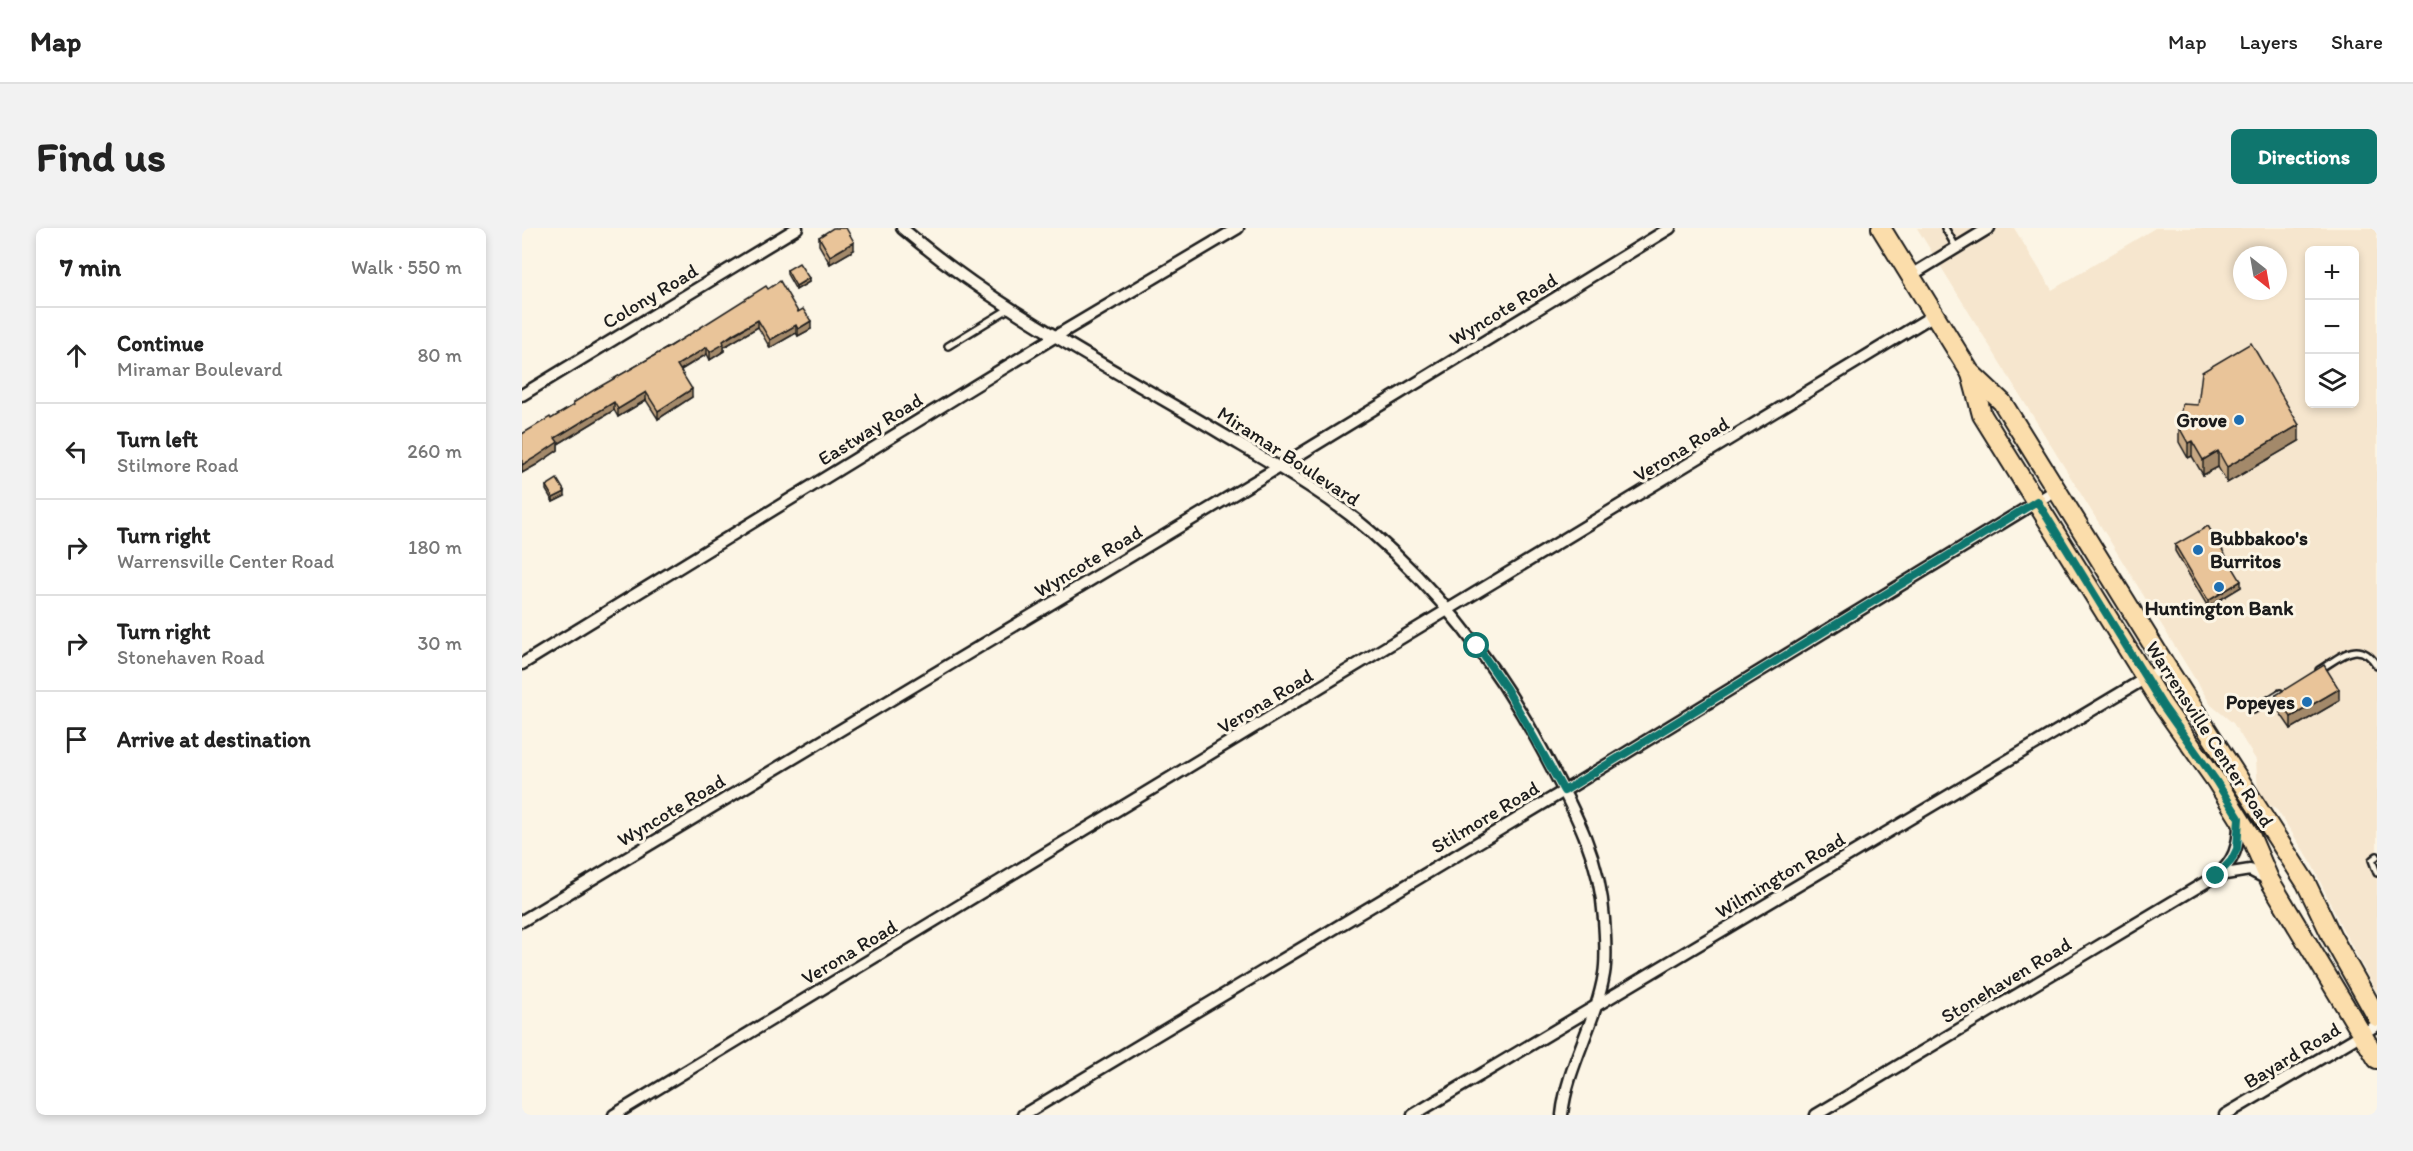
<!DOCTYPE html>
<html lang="en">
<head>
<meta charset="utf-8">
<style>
	:root { --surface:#fff; --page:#f2f2f2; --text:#222; --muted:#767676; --line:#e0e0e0; --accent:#0f766e }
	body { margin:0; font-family:Itim,sans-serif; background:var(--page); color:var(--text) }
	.controls { position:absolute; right:18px; top:18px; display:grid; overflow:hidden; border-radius:9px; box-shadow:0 3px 9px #0003 }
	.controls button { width:54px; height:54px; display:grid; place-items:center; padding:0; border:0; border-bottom:2px solid var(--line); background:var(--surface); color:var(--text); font:30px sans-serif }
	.compass { position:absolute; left:1711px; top:18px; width:54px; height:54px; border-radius:50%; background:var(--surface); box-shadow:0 3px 9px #0003; rotate:149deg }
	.stop { position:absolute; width:18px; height:18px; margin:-14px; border:4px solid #0f766e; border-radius:50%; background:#fff }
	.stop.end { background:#0f766e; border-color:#fff; box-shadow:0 2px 6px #0008 }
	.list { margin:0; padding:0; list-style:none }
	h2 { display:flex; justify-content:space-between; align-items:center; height:78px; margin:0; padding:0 24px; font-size:26px }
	h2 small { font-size:20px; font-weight:400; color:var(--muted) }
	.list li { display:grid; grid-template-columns:39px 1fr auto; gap:18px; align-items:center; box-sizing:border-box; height:96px; padding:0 24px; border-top:2px solid var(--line) }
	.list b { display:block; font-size:22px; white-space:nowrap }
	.list p { margin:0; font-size:20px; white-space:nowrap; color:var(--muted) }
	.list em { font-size:20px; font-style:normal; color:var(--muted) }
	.icon { flex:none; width:33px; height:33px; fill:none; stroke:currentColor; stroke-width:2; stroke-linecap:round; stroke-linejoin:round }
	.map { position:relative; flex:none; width:1855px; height:887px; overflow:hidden; border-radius:9px }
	header { display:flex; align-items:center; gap:36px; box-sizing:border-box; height:84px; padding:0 30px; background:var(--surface); border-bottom:2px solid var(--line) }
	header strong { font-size:28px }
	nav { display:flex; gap:33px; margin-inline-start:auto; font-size:21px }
	.intro { display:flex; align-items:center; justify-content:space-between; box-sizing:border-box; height:144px; padding:0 36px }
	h1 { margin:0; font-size:42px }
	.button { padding:15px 27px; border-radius:9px; background:var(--accent); color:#fff; font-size:21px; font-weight:700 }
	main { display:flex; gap:36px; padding:0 36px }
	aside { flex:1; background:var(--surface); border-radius:9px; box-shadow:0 3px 9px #0003 }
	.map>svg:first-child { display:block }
</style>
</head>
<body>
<header>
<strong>Map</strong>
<nav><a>Map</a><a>Layers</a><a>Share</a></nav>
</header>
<div class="intro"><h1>Find us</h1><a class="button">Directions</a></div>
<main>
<aside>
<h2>7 min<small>Walk · 550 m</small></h2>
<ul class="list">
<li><svg class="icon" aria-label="ahead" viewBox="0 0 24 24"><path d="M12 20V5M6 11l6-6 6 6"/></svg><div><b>Continue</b><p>Miramar Boulevard</p></div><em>80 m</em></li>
<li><svg class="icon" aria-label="left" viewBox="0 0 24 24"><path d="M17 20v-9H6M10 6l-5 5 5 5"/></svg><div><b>Turn left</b><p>Stilmore Road</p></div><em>260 m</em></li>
<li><svg class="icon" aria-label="right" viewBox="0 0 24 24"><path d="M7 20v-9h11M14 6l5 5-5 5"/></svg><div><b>Turn right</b><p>Warrensville Center Road</p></div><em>180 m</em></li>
<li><svg class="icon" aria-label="right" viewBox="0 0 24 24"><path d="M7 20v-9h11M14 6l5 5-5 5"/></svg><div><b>Turn right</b><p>Stonehaven Road</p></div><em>30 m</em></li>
<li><svg class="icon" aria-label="arrive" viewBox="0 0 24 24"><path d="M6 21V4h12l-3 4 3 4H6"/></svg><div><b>Arrive at destination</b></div></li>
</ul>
</aside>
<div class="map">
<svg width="1855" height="887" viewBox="0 0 1855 887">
	<rect width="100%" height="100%" fill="#fcf5e5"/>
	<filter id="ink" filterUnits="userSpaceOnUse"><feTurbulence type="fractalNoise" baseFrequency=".0167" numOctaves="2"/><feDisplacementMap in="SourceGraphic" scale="12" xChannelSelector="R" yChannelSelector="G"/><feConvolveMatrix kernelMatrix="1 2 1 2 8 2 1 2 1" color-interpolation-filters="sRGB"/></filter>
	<g filter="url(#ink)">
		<path fill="#f6e6ce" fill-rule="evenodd" d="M1395,0H1492L1530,62L1633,0H1855V765L1819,698L1789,634L1755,582L1742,573L1736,564L1734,532L1711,495L1689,477ZM1788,22H1832V176H1788ZM1720,27H1756V63H1720Z"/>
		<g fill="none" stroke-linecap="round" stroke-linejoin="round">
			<g stroke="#1c1c1c" stroke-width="10">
				<g id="service">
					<polyline points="1423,0 1434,19"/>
					<polyline points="426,118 488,80"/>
					<path d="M1797,442C1819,429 1837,409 1855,438"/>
					<polyline points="1731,482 1758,465"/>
					<polyline points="1855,628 1850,632 1855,645"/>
				</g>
			</g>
			<g stroke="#1c1c1c" stroke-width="15">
				<g id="minor">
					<path d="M380,0C476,83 592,141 700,206C751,236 804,265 849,304C920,366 978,442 1022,525C1051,580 1078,628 1082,691C1083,708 1085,729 1082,746C1074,795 1045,838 1040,887"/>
					<polyline points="1388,48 1467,0"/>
					<polyline points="0,167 275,0"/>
					<polyline points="0,436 534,108 716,0"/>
					<polyline points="1697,647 1728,642 1747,652"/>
					<polyline points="0,693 757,239 1148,0"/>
					<polyline points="92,887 1412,87"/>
					<polyline points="501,887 1042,563 1534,262"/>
					<polyline points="891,887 1644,438"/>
					<path d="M1294,887L1694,648C1712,634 1717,618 1717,594"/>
					<polyline points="1703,887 1855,797"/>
				</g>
			</g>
			<g stroke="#1c1c1c" stroke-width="22">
				<g id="primary">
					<polyline points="1359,0 1448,144 1480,174 1644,438 1784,655 1810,709 1855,789"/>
					<polyline points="1449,146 1460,187 1641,478 1694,553 1729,609 1748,653 1855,831"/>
				</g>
			</g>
			<use href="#service" stroke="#fcf5e5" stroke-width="5"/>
			<use href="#minor" stroke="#fcf5e5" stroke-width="10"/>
			<use href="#primary" stroke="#fbddab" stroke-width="18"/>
		</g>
		<g fill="#c8a984" stroke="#1c1c1c" stroke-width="1.5">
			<polygon points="297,9 332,22 308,36 297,17"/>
			<polygon points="265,42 287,54 274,62 265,46"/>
			<polygon points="246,61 276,84 289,101 276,108 274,105 248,120 236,99 202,119 202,123 188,132 185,126 159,142 170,169 136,191 124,172 96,189 92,182 36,216 36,222 14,237 0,245 0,206 29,191 51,178 51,175"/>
			<polygon points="1657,199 1777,213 1705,255 1696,239 1681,247 1670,228 1666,230 1657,214"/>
			<polygon points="24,258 43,268 31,274 24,262"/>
			<polygon points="1653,317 1719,359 1686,379 1653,323"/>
			<polygon points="1754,467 1817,473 1769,501 1754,479"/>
		</g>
		<g fill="#a3896b" stroke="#1c1c1c" stroke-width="1.5">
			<polygon points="332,14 332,22 308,36 308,28"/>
			<polygon points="287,50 287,54 274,62 274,58"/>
			<polygon points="236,92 236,99 202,119 202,123 188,132 188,124 201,113"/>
			<polygon points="289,93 289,101 276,108 276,101"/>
			<polygon points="274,97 274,105 248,120 248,112"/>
			<polygon points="185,119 185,126 155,144 155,137"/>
			<polygon points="170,161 170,169 136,191 136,183"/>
			<polygon points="124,164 124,172 96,189 96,181"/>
			<polygon points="92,174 92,182 36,216 36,222 14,237 0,245 0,237 33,210"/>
			<polygon points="1777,197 1777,213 1705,255 1705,239"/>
			<polygon points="1670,213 1670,228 1666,230 1666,215"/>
			<polygon points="1696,223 1696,239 1681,247 1681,232"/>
			<polygon points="43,264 43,268 31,274 31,270"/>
			<polygon points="1719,353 1719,359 1686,379 1686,373"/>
			<polygon points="1817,461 1817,473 1769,501 1769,489"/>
		</g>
		<g fill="#e9c499" stroke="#1c1c1c" stroke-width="1.5">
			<polygon points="311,0 324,0 332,14 308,28 297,9"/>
			<polygon points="277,35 287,50 274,58 265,42"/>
			<polygon points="258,53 276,84 281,81 289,93 276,101 274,97 248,112 236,92 211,106 201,113 202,116 188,124 185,119 155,137 170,161 136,183 124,164 96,181 92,174 33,210 36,214 14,229 0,237 0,206 28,189 29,191 52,177 51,175 72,162 149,118 244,58 246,61"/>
			<polygon points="1729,115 1777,197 1705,239 1696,223 1681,232 1670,213 1666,215 1657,199 1660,176 1676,177 1680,144"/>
			<polygon points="35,251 43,264 31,270 24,258"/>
			<polygon points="1686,298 1719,353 1686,373 1653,317"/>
			<polygon points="1802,437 1817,461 1769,489 1754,467"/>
		</g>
	</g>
	<g fill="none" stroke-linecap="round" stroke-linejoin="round" filter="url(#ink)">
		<polyline stroke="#0f766e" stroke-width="8" points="955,418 984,460 1042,563 1515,273 1641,478 1694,553 1717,590 1715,621 1709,633 1694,648"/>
	</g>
	<g fill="#1f6fb2" stroke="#fcf5e5" stroke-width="2">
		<circle cx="1717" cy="192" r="6"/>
		<circle cx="1676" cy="322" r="6"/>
		<circle cx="1697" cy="359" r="6"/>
		<circle cx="1785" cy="474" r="6"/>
	</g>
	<g text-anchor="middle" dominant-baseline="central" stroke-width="6" stroke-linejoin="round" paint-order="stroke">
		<g font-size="20" fill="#1c1c1c" stroke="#fcf5e5">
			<text transform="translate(128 68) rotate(-31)">Colony Road</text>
			<text transform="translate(981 81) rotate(-31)">Wyncote Road</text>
			<text transform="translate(348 201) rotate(-32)">Eastway Road</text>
			<text transform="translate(1159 221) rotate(-31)">Verona Road</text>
			<text transform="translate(767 228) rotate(33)">Miramar Boulevard</text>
			<text transform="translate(566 333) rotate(-31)">Wyncote Road</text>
			<text transform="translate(743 473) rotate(-31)">Verona Road</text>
			<text transform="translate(1688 506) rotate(57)">Warrensville Center Road</text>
			<text transform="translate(149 582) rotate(-31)">Wyncote Road</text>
			<text transform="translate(963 589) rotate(-31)">Stilmore Road</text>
			<text transform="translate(1258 647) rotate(-31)">Wilmington Road</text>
			<text transform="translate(327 724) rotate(-31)">Verona Road</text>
			<text transform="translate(1484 752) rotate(-31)">Stonehaven Road</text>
			<text transform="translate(1770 827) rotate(-31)">Bayard Road</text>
		</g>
		<g font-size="20" font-weight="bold" fill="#1c1c1c" stroke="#fcf5e5" text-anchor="end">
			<text x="1705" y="192">Grove</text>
			<text x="1688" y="310" text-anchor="start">Bubbakoo's<tspan x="1688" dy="23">Burritos</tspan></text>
			<text x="1697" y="380" text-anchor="middle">Huntington Bank</text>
			<text x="1773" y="474">Popeyes</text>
		</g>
	</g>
</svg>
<div class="controls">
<button>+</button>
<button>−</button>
<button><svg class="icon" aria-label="layers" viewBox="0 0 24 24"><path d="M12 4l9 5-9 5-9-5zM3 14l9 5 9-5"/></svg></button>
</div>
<svg class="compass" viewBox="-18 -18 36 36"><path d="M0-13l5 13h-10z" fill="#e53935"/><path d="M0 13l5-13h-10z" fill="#767676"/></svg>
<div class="stop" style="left:955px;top:418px"></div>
<div class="stop end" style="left:1694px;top:648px"></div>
</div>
</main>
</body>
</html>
